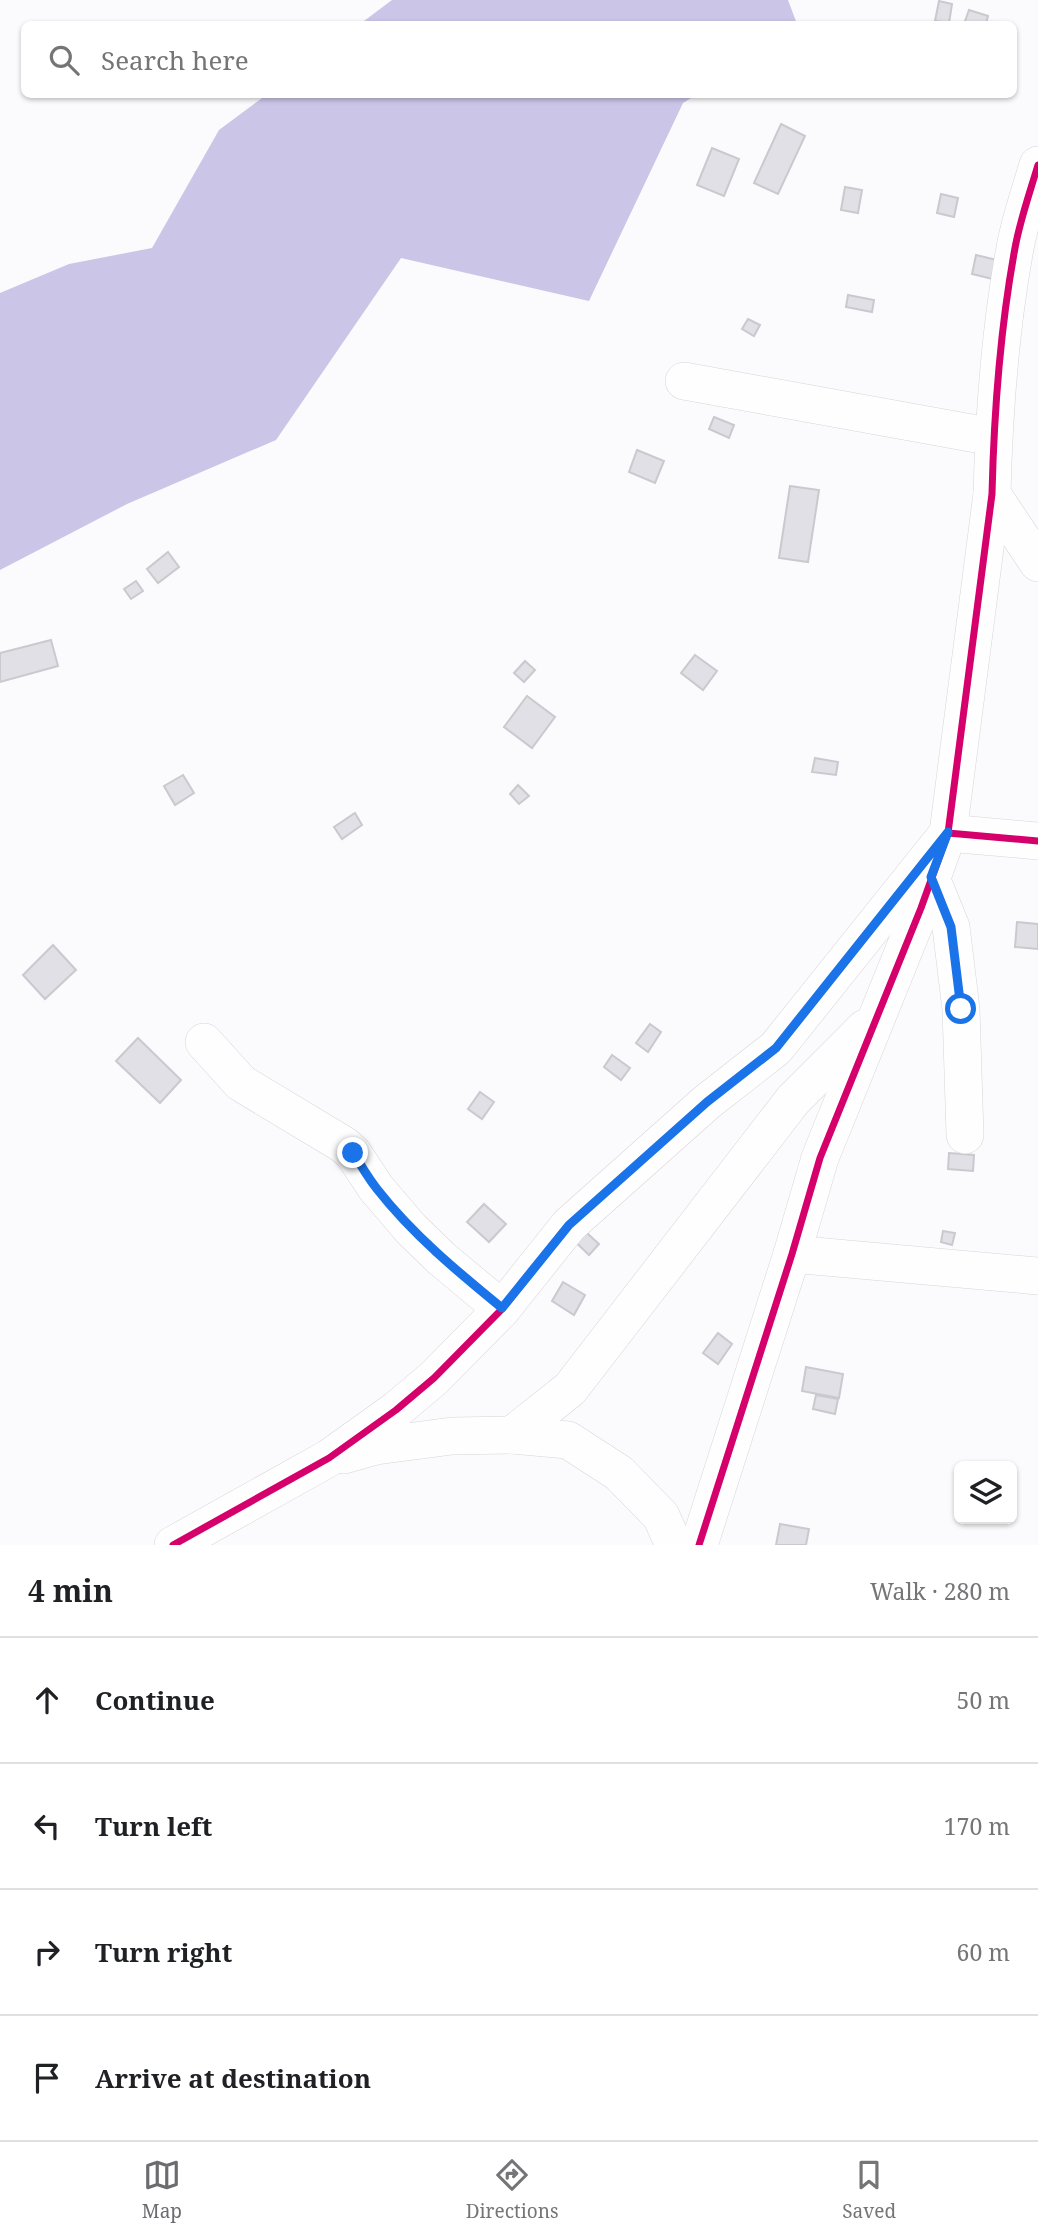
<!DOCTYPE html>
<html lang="en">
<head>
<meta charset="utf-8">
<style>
	:root { --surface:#fff; --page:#f6f6f6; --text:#202124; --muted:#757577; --line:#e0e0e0; --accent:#6c6b6f }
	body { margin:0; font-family:"Noto Serif",serif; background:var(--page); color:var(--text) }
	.controls { position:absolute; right:21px; bottom:21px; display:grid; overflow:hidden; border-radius:10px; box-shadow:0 2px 5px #0004 }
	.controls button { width:63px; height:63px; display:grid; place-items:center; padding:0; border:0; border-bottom:2px solid var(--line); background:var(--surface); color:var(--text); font:35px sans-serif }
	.stop { position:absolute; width:21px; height:21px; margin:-16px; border:5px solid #1a73e8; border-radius:50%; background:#fff }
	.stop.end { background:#1a73e8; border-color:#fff; box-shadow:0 2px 7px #0008 }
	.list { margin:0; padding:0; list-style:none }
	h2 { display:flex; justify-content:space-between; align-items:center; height:91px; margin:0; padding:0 28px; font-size:30px }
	h2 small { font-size:23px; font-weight:400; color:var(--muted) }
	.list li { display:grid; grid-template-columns:46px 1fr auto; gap:21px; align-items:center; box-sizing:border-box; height:126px; padding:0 28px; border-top:2px solid var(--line) }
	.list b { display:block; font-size:26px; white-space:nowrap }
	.list em { font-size:23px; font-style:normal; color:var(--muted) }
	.icon { flex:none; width:38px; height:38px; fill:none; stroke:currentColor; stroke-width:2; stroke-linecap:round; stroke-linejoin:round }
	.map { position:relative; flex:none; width:1038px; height:1545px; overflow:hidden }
	.search { position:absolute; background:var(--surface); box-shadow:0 2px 5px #0004; left:21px; right:21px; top:21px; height:77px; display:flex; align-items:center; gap:18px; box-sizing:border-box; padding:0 24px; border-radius:10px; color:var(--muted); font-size:26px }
	.sheet { height:595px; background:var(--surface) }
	nav { display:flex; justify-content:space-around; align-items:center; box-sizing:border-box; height:98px; border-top:2px solid var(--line); background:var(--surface); font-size:19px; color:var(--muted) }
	nav a { display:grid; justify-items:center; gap:4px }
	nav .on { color:var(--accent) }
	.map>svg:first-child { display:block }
</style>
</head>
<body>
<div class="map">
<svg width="1038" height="1545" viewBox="0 0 1038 1545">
	<rect width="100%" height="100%" fill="#fbfafd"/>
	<g fill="#cbc5e7">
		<polygon points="392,0 788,0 797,24 360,24"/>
		<polygon points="266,95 696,95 683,103 589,301 401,258 276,440 127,504 0,570 0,293 69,264 152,248 219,130"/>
	</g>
	<g fill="#e1e0e7" stroke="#cac9cd" stroke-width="2">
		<polygon points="939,1 952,4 949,23 935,21"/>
		<polygon points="969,10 988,16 986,24 964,24"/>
		<polygon points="781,124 805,136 778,194 754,183"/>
		<polygon points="712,148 739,159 724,196 697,185"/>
		<polygon points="845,187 862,190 858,213 841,210"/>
		<polygon points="941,194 958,198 954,217 937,213"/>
		<polygon points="976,255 1001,261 997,280 972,274"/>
		<polygon points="848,295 874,300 872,312 846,307"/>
		<polygon points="748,319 760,325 754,336 742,329"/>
		<polygon points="714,417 734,425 729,438 709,429"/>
		<polygon points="637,450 664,461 655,483 629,472"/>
		<polygon points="790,486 819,490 808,562 779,558"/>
		<polygon points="168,552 179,567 158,583 147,569"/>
		<polygon points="136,581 143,591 131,599 124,589"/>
		<polygon points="51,640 58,666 0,682 0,653"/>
		<polygon points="695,655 717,671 703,690 681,673"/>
		<polygon points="525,661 535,670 524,682 514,673"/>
		<polygon points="527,696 555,717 532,748 504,727"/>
		<polygon points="815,758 838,762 836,775 812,772"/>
		<polygon points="183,775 194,793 175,805 164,786"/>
		<polygon points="518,785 529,796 519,804 510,794"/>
		<polygon points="355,813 362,825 342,839 334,827"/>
		<polygon points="1017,922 1038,924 1038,949 1015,947"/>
		<polygon points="53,945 76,970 45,999 23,975"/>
		<polygon points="650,1024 661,1032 648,1052 636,1043"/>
		<polygon points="138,1038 181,1080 160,1103 116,1061"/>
		<polygon points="612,1055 630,1068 621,1080 604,1067"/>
		<polygon points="480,1092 494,1102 482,1119 468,1109"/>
		<polygon points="949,1153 974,1155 973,1171 948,1169"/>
		<polygon points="484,1204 506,1224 489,1242 467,1222"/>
		<polygon points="575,1222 599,1244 589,1255 566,1233"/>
		<polygon points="943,1231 955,1233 952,1245 941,1242"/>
		<polygon points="563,1282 585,1295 574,1315 552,1301"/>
		<polygon points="718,1333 732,1344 718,1364 703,1353"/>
		<polygon points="806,1367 843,1374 839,1398 802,1391"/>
		<polygon points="816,1395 838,1399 835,1414 813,1409"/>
		<polygon points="780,1524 809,1529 806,1545 776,1545"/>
	</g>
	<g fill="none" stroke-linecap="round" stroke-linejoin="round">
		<g stroke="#d6d5d9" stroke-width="38">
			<g id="minor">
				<polyline points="684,381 993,437"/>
				<polyline points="992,494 1038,563"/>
				<polyline points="931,878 951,927 961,1009 965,1135"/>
				<polyline points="204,1042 241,1083 344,1145 353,1153 376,1188 411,1229 442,1259 502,1309"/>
				<polyline points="792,1254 1038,1276"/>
				<polyline points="512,1435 570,1389 793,1100 865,1028"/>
				<polyline points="344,1455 376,1446 452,1436 512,1435 568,1440 619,1473 661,1516 674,1545"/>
				<polyline points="173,1545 329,1458 396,1410 434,1378 502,1309 569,1225 707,1102 776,1048 948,833 1038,841"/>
				<path d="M699,1545L792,1254L820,1158L921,908L948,833L992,494C994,412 1000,329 1015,248C1020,220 1030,192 1038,165"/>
			</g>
		</g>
		<use href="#minor" stroke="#fefeff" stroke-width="37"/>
		<g stroke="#fff" stroke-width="11">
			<g id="cycleway">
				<polyline points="173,1545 329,1458 396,1410 434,1378 502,1309 569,1225 707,1102 776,1048 948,833 1038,841"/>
				<path d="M699,1545L792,1254L820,1158L921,908L948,833L992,494C994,412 1000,329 1015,248C1020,220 1030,192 1038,165"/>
			</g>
		</g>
		<use href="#cycleway" stroke="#d6006c" stroke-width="7"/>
	</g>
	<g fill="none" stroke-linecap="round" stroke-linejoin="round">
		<path stroke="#1a73e8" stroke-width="9" d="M353,1153C361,1165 368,1178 377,1189C413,1235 458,1272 502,1308L569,1225L707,1102L776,1048L948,832L931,877L951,927L961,1009"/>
	</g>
</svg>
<div class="controls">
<button><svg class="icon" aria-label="layers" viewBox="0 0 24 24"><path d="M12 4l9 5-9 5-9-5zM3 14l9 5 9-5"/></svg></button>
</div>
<div class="stop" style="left:961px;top:1009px"></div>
<div class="stop end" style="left:353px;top:1153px"></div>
<div class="search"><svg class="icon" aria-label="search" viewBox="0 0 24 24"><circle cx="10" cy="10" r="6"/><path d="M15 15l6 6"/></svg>Search here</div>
</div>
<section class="sheet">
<h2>4 min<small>Walk · 280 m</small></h2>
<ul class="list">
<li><svg class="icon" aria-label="ahead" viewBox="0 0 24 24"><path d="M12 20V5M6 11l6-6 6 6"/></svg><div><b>Continue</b></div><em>50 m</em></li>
<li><svg class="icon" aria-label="left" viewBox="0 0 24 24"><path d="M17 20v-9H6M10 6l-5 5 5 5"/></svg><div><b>Turn left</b></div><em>170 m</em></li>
<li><svg class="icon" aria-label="right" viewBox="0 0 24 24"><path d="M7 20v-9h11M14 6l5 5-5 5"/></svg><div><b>Turn right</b></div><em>60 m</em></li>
<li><svg class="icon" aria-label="arrive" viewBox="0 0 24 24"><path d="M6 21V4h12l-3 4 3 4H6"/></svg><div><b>Arrive at destination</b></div></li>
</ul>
</section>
<nav>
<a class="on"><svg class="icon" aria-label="map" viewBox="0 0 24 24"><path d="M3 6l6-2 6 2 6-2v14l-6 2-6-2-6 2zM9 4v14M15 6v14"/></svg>Map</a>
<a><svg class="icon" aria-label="directions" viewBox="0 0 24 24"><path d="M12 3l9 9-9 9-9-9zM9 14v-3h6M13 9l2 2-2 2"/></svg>Directions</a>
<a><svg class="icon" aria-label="saved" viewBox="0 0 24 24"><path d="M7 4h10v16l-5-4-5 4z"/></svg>Saved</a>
</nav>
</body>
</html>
